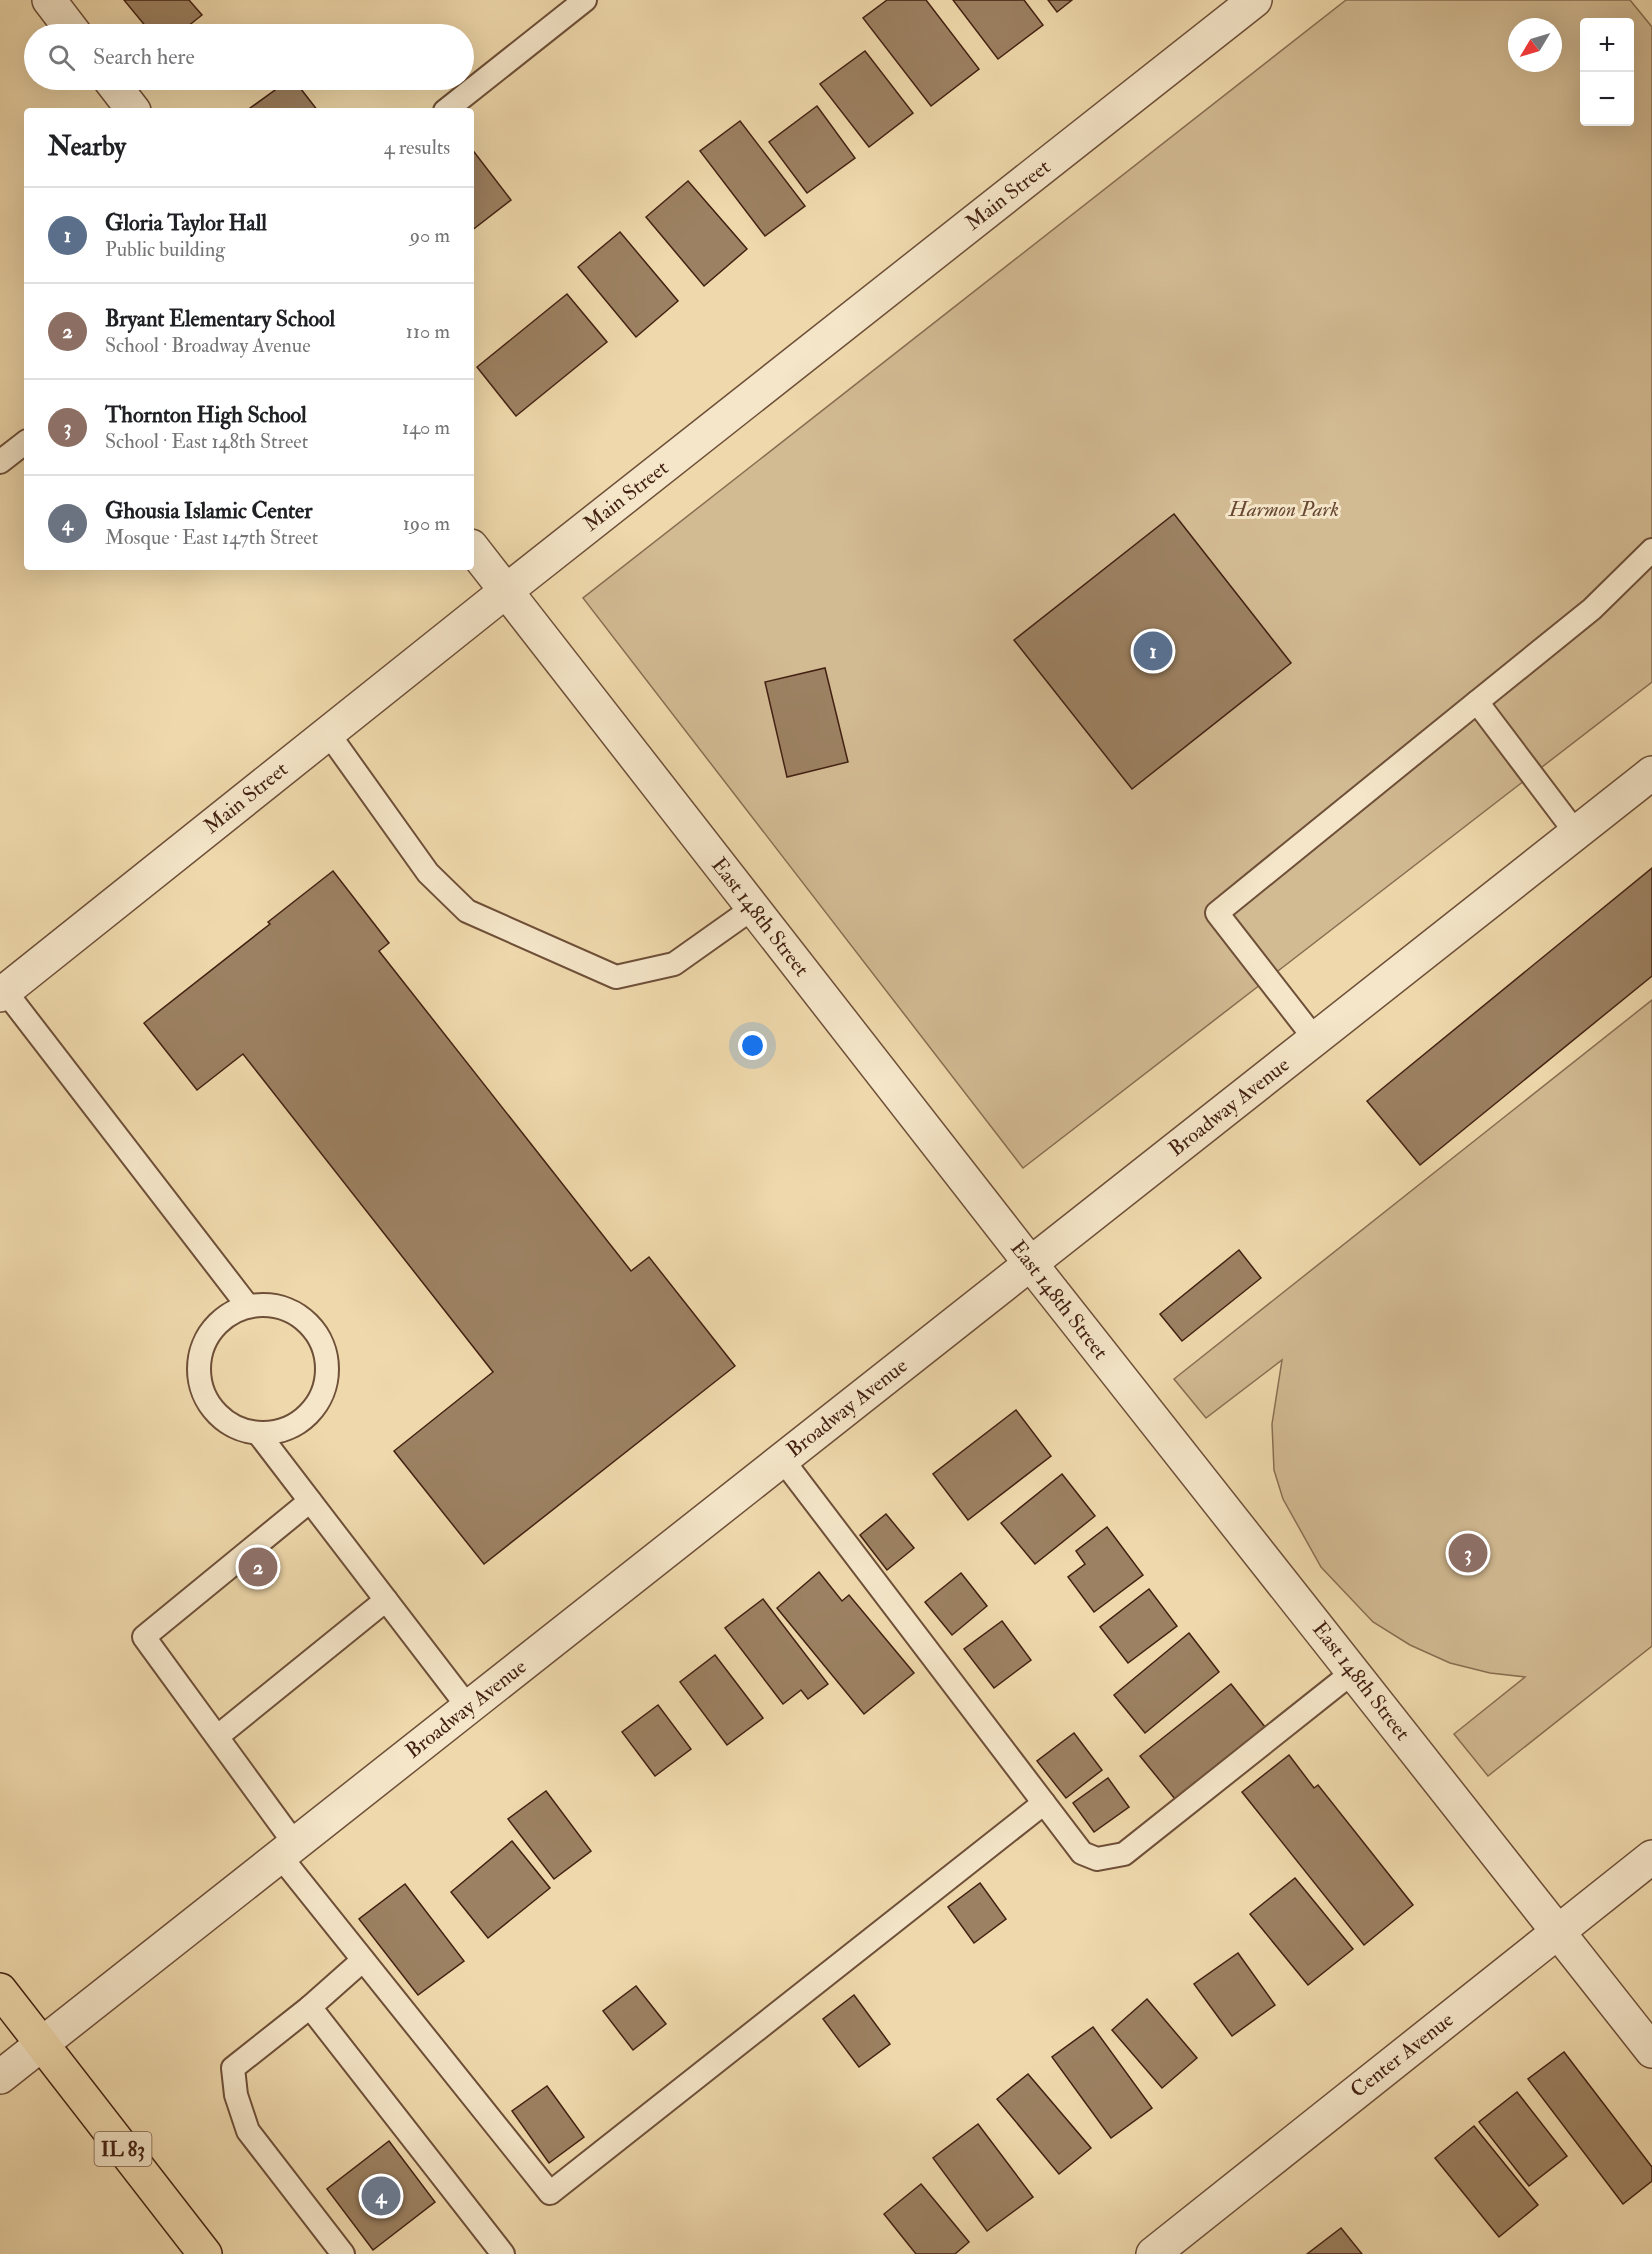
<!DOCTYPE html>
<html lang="en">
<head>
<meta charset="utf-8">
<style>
	:root { --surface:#fff; --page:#f6f6f6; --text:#202124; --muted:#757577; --line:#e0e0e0; --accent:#0b8043 }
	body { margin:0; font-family:"IM FELL Double Pica",serif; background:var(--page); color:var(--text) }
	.controls { position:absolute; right:18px; top:18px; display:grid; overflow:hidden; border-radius:6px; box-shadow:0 6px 24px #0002 }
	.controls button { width:54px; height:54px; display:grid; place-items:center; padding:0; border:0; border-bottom:2px solid var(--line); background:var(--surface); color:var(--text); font:30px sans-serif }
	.compass { position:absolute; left:1508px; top:18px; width:54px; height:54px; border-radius:50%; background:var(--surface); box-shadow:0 6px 24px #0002; rotate:232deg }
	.you { position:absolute; left:753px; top:1046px; width:21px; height:21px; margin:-15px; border:4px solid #fff; border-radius:50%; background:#1a73e8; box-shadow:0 0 0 9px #1a73e833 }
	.badge { display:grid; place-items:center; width:39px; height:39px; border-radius:50%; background:var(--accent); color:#fff; font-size:20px; font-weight:700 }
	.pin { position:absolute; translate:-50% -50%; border:3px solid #fff; box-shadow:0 2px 6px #0006 }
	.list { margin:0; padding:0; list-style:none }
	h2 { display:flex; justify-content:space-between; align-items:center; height:78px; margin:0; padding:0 24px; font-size:26px }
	h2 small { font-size:20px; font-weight:400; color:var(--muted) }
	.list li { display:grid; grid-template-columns:39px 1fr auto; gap:18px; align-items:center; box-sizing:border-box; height:96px; padding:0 24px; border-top:2px solid var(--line) }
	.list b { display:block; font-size:22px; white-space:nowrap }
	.list p { margin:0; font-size:20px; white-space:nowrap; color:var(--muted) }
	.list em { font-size:20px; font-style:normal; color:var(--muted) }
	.icon { flex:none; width:33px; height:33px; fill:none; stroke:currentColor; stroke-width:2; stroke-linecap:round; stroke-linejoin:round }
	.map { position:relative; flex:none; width:1652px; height:2254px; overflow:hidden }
	.search { position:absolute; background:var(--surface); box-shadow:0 6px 24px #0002; left:24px; top:24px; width:450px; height:66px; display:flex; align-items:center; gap:15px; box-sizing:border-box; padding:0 21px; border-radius:33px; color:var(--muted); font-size:22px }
	.panel { position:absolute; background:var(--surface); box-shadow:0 6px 24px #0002; left:24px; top:108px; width:450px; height:462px; border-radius:6px }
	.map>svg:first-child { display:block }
</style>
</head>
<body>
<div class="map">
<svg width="1652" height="2254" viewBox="0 0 1652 2254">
	<rect width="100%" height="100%" fill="#efd9ac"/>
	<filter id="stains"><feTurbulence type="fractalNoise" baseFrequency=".00333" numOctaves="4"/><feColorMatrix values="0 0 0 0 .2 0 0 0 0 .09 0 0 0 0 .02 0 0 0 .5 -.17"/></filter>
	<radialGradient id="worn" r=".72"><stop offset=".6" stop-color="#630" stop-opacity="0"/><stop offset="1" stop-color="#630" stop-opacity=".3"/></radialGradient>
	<g fill="#d2ba92" stroke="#8a6e52" stroke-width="1.5" fill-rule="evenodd">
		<path d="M1346,0H1630L1652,27V682L1023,1168L583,598ZM1584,22H1630V122H1584ZM1517,27H1553V63H1517Z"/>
		<polygon points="1652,1000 1652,1646 1488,1776 1454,1734 1525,1677 1490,1673 1450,1663 1410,1645 1373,1622 1321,1567 1283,1499 1274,1470 1272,1424 1282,1360 1206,1418 1174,1379"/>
	</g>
	<g fill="#9c8162" stroke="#432112" stroke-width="1.5">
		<polygon points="124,0 189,0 202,15 178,34 152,34"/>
		<polygon points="887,0 926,0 979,69 931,106 863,18"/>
		<polygon points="953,0 1024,0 1043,25 998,59"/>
		<polygon points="1048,0 1072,0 1057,12"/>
		<polygon points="865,51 913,113 869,147 820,84"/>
		<polygon points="289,80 294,80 318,111 246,111"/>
		<polygon points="817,106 855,158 807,193 769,142"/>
		<polygon points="740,121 805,206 765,236 700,151"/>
		<polygon points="471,148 511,200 471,231"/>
		<polygon points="688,181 747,249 704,286 646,217"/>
		<polygon points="620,232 678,301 636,337 578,267"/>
		<polygon points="567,294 607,342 516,416 477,367"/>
		<polygon points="1174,514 1291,663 1132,789 1014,640"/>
		<polygon points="825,668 848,762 787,777 765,682"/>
		<polygon points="1652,868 1652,976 1420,1165 1367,1101"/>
		<polygon points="333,871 389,943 379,951 631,1271 649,1257 735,1366 484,1564 394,1451 493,1372 243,1054 197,1090 144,1023 270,924 268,922"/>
		<polygon points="1239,1250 1261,1278 1182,1341 1160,1314"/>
		<polygon points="1016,1410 1051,1456 968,1520 933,1474"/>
		<polygon points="1062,1474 1095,1516 1035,1564 1001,1523"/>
		<polygon points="886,1514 914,1548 887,1570 860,1535"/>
		<polygon points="1107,1527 1143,1575 1094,1612 1068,1577 1085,1564 1076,1551"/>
		<polygon points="819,1572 842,1601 849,1595 914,1673 864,1714 777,1608"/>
		<polygon points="961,1573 987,1606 952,1635 925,1602"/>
		<polygon points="1149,1589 1177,1626 1128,1663 1100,1627"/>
		<polygon points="763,1599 828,1684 808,1699 801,1690 783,1704 725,1628"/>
		<polygon points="1002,1621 1031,1660 994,1688 964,1649"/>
		<polygon points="1189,1633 1219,1672 1145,1733 1114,1695"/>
		<polygon points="715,1655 763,1718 727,1745 680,1682"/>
		<polygon points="1231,1684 1265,1727 1175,1799 1140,1756"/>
		<polygon points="658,1705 691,1749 655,1776 622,1732"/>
		<polygon points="1074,1733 1102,1770 1066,1798 1037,1761"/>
		<polygon points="1289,1755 1314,1788 1318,1785 1413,1905 1364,1945 1242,1792"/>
		<polygon points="1108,1778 1129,1807 1094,1832 1073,1803"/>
		<polygon points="546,1791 591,1851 554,1879 508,1819"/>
		<polygon points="512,1841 550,1888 488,1938 451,1892"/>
		<polygon points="1295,1878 1353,1949 1308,1985 1250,1914"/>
		<polygon points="980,1883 1006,1919 974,1943 948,1907"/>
		<polygon points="405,1884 464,1961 418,1995 359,1919"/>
		<polygon points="1238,1953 1275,2005 1232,2036 1194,1984"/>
		<polygon points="636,1986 666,2024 633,2050 603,2011"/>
		<polygon points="854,1995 890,2044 859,2067 823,2019"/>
		<polygon points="1147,1999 1197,2058 1162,2088 1112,2030"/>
		<polygon points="1093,2027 1152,2108 1111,2138 1052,2057"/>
		<polygon points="1564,2052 1652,2167 1652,2181 1623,2204 1528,2079"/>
		<polygon points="1028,2074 1091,2148 1059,2174 997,2099"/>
		<polygon points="547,2086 584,2137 549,2163 512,2111"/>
		<polygon points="1517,2092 1567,2156 1529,2186 1479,2122"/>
		<polygon points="978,2124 1033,2197 987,2231 933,2158"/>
		<polygon points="1474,2126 1538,2205 1499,2237 1435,2158"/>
		<polygon points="389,2141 435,2202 373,2250 327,2189"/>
		<polygon points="921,2184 969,2242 955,2254 916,2254 884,2214"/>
		<polygon points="1341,2228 1362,2254 1307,2254"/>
	</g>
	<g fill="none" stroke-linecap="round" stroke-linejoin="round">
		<g stroke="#6e4f38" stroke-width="26">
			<g id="service">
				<polyline points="445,111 585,0"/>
				<polyline points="0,462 27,441"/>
				<polyline points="1477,702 1592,609 1652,550"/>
				<polyline points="328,733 428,873 467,911 616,977 674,964 753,908"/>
				<polyline points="5,991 247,1305"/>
				<polyline points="1315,1039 1217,913 1477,702 1576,833"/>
				<circle cx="263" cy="1369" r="64"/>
				<polyline points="258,1433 468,1707"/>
				<polyline points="782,1459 1082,1853 1097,1859 1124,1854 1353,1672"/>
				<polyline points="218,1736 386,1600"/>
				<polyline points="295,1844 144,1637 310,1501"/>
				<polyline points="280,1856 550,2193 1044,1803"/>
				<polyline points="310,2007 503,2254"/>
				<polyline points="343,2254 248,2131 236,2095 233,2068 310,2007 363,1960"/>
			</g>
		</g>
		<g stroke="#6e4f38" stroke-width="36">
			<g id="minor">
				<polyline points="49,0 75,34"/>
				<polyline points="110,80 134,111"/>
				<polyline points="471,546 1030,1263 1652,2051"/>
				<polyline points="0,995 506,591 1255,0"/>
				<polyline points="0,2077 1652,773"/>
				<polyline points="1153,2254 1652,1857"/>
			</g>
		</g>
		<g stroke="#432112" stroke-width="36">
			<polyline id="primary" points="0,1990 205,2254"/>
		</g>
		<use href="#service" stroke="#f5e6c9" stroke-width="22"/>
		<use href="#minor" stroke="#f5e6c9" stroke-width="33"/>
		<use href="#primary" stroke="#efd9ac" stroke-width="33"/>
	</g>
	<g text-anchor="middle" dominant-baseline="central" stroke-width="6" stroke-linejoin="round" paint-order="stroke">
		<rect fill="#f5e6c9" stroke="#785c49" stroke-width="1.5" x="94.5" y="2132" width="57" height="34" rx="4.5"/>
		<g font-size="20" font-weight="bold" fill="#432112">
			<text x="123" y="2149">IL 83</text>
		</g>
		<g font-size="21" fill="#432112" stroke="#f5e6c9">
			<text transform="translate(1008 195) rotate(-38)">Main Street</text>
			<text transform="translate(626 496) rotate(-38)">Main Street</text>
			<text transform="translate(246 798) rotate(-39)">Main Street</text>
			<text transform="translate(760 917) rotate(52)">East 148th Street</text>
			<text transform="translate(1229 1107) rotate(-38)">Broadway Avenue</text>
			<text transform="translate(1059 1300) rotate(52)">East 148th Street</text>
			<text transform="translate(847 1408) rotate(-38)">Broadway Avenue</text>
			<text transform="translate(1361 1681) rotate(52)">East 148th Street</text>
			<text transform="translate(466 1709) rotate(-38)">Broadway Avenue</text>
			<text transform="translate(1402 2055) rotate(-38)">Center Avenue</text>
		</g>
		<g font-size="21" font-style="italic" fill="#674732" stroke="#f5e6c9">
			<text x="1284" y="509">Harmon Park</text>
		</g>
	</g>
	<rect width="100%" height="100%" filter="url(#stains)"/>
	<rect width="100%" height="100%" fill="url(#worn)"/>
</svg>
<div class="controls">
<button>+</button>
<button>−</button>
</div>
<svg class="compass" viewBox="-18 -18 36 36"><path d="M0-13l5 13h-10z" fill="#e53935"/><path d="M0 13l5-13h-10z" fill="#757577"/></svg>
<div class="you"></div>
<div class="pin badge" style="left:1153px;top:651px;background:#5c6f8a">1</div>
<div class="pin badge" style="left:258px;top:1567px;background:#8d6e63">2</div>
<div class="pin badge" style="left:1468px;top:1553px;background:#8d6e63">3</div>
<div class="pin badge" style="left:381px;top:2196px;background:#6b7280">4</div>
<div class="search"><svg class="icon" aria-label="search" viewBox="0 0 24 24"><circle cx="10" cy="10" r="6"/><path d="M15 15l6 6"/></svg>Search here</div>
<section class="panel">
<h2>Nearby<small>4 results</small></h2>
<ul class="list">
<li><span class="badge" style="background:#5c6f8a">1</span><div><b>Gloria Taylor Hall</b><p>Public building</p></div><em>90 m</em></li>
<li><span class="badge" style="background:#8d6e63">2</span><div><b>Bryant Elementary School</b><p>School · Broadway Avenue</p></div><em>110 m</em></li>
<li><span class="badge" style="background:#8d6e63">3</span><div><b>Thornton High School</b><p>School · East 148th Street</p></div><em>140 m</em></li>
<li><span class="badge" style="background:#6b7280">4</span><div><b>Ghousia Islamic Center</b><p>Mosque · East 147th Street</p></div><em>190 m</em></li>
</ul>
</section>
</div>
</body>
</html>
